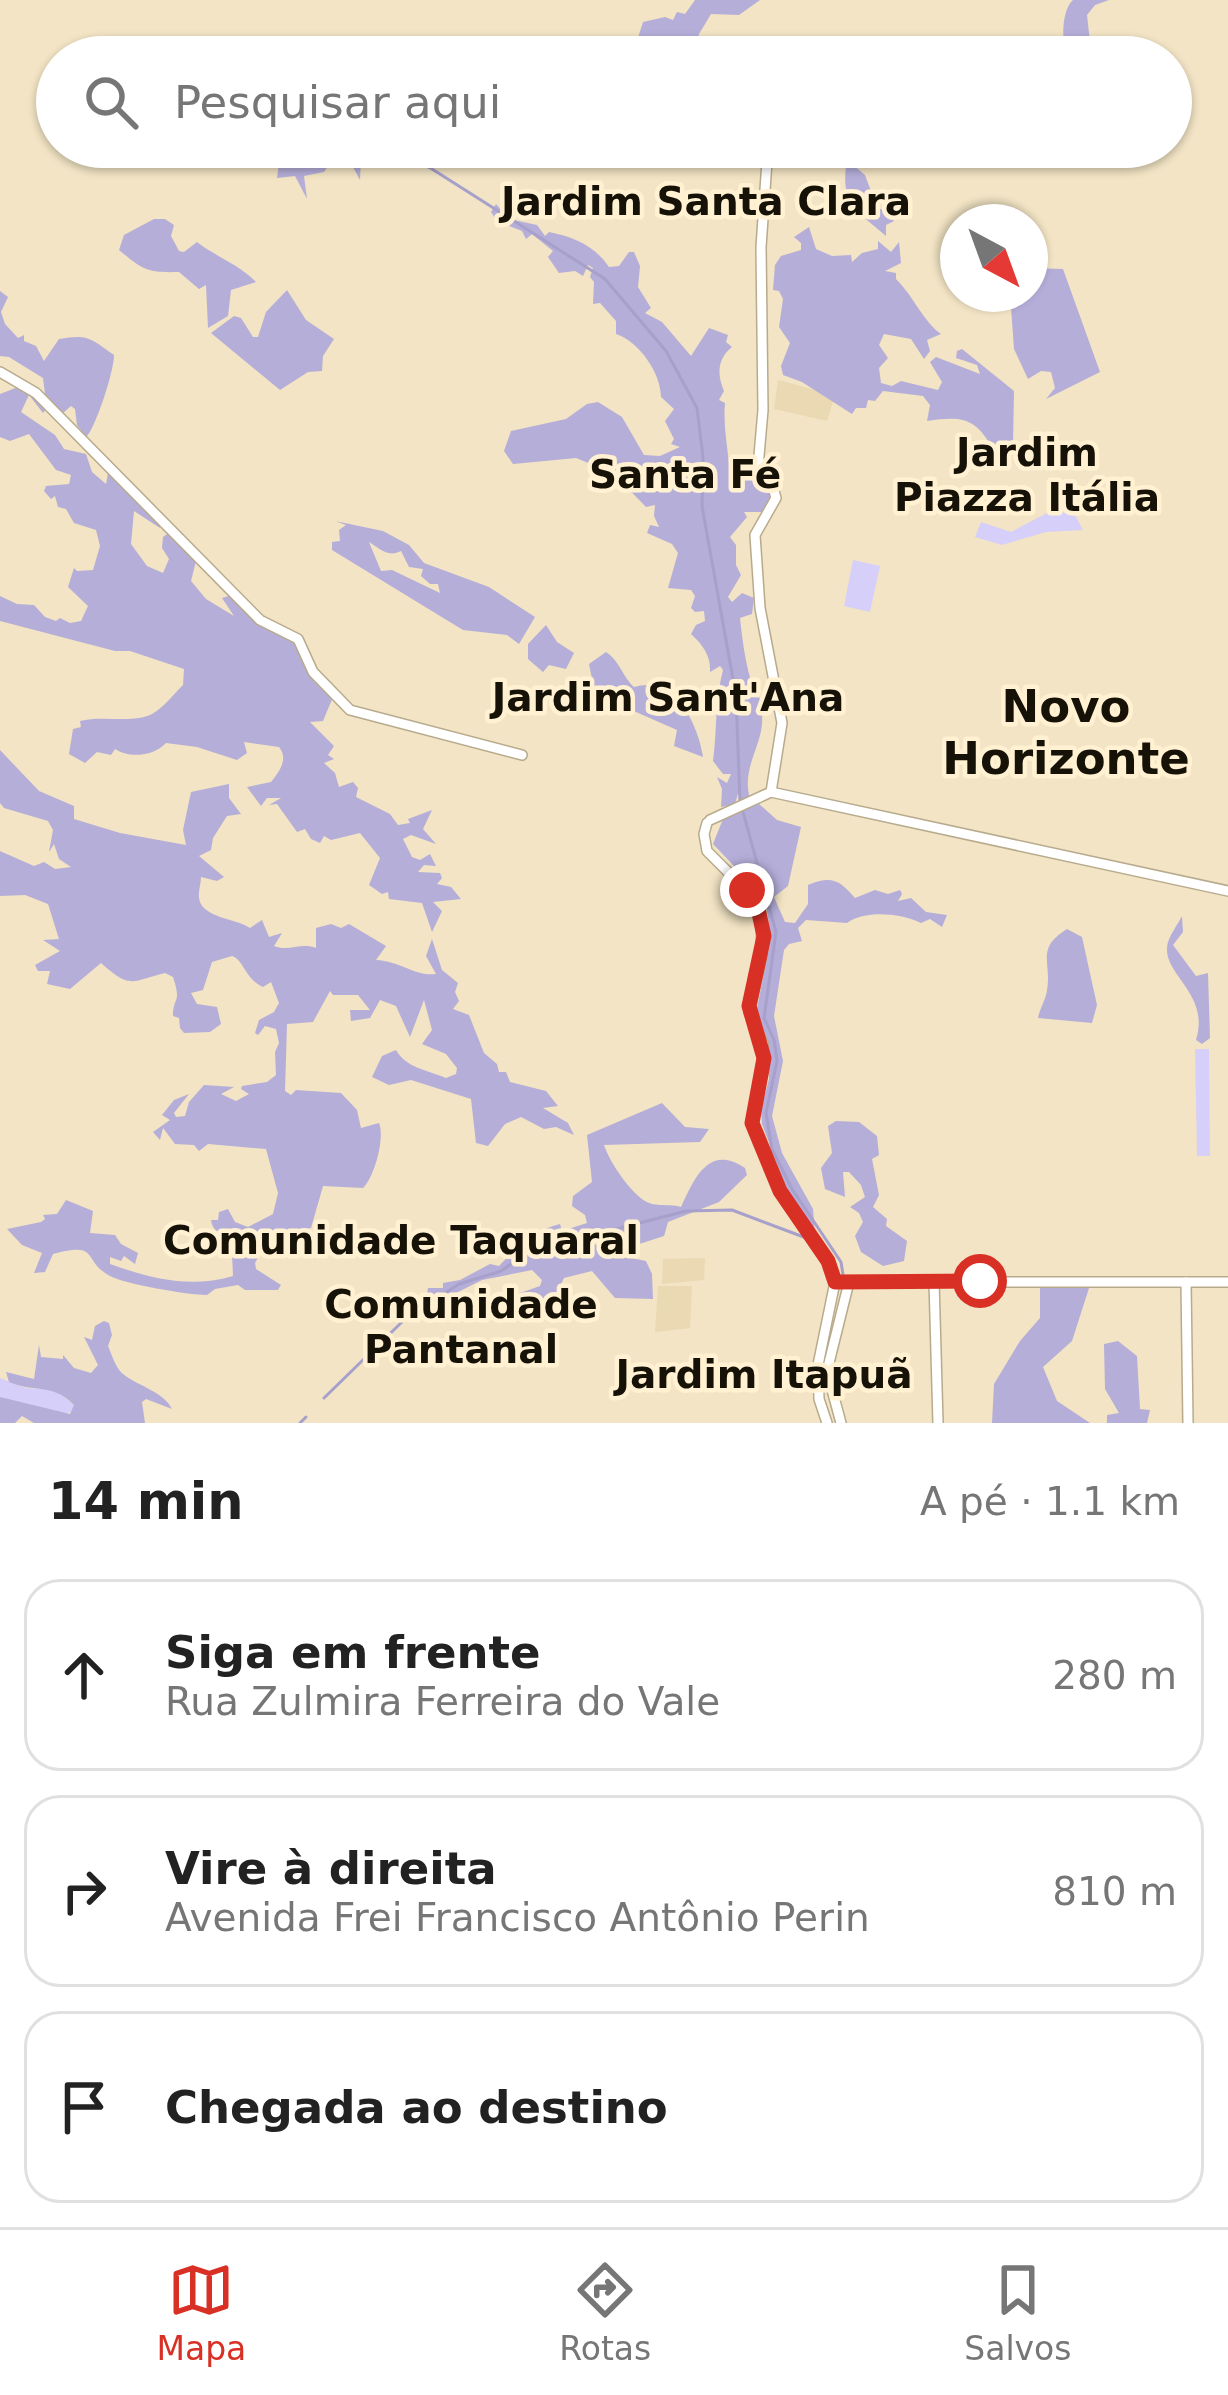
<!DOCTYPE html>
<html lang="pt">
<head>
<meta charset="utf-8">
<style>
	:root { --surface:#fff; --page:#f6f6f6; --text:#222; --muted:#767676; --line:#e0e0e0; --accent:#d93025 }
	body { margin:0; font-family:"DejaVu Sans",sans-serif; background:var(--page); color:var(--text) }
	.compass { position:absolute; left:940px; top:204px; width:108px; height:108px; border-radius:50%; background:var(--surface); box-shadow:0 3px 9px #0004; rotate:139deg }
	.stop { position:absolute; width:36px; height:36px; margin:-27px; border:9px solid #d93025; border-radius:50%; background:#fff }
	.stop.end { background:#d93025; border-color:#fff; box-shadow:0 3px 12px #0008 }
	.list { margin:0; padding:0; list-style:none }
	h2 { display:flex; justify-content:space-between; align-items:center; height:156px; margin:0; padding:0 48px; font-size:51px }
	h2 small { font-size:39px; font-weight:400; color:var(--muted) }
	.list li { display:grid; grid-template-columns:78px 1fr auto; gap:36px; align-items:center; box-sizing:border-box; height:192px; margin:0 24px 24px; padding:0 24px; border:3px solid var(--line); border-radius:36px }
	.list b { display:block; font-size:45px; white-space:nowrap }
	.list p { margin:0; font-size:39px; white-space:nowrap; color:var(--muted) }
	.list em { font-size:39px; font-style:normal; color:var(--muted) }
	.icon { flex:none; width:66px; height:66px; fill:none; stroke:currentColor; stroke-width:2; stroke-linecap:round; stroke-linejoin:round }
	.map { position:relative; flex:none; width:1228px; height:1423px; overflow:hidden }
	.search { position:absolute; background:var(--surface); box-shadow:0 3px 9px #0004; left:36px; right:36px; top:36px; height:132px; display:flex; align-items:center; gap:30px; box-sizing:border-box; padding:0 42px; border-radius:66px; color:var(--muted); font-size:45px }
	.sheet { height:804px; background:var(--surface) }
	nav { display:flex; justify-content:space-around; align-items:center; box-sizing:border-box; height:168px; border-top:3px solid var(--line); background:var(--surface); font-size:33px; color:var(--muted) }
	nav a { display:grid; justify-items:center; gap:6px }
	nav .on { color:var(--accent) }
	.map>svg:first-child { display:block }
</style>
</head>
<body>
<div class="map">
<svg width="1228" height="1423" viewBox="0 0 1228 1423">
	<rect width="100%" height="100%" fill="#f2e4c4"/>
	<g fill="#ead9b2">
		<polygon points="778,380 835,395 827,421 774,409"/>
		<polygon points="705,1258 704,1280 662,1284 663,1259"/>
		<polygon points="658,1286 692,1286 690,1328 655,1332"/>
	</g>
	<g fill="#d6cffa">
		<polygon points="1068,502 1083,530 1046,532 1002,545 975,537 981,522 1011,532"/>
		<polygon points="853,560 880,566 870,612 844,606"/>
		<polygon points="1195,1049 1209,1049 1210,1156 1197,1156"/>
		<polygon points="0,1378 26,1388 56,1390 74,1405 74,1411 64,1414 8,1401 0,1397"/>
	</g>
	<g fill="#b5aed9" fill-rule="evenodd">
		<polygon points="695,0 760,0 739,15 711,14 699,34 696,51 688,49 685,57 640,54 636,44 643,22 665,17 673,20 677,12 685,14"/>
		<path d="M1073,0H1109L1095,5L1087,15L1090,42L1083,57H1069C1060,43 1062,9 1073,0Z"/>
		<polygon points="274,147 377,147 375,155 361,159 360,180 348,158 331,162 324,172 304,176 307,199 295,176 277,178 279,163"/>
		<path d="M851,163L865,175L877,207L892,215L894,221L886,225V236C859,212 841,206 846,166Z"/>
		<path d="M496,204L509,219L537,225L545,236L549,232C574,237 595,246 609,267L619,266L629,252H634L640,266L638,287L651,308L645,313L662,322L691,356L709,328L728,335L726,342L732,347C717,359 717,375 724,391L719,400L725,403C723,423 727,443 729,464L738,472L761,475L773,496L769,508L762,512H744L747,517L730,537L736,545V565L741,575L728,597L732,602L742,593L754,598L752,614L740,618C743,646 746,668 756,697L768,700L761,708C768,740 742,762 749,795L777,820L801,827L788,886L774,897L785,922L795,923L808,904V885C831,875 840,880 855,898L875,890L888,894L900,890L902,894L898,901L911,898L926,912L947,915L942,927L930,919L921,923C900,913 865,910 847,923L806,920L798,928L802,941L789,944L784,950L774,1016L783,1061L772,1116L782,1153L813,1209L815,1234L786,1188L762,1124L761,1109L769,1079L767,1038L756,1013L771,938L767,911L758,891L713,844L723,819L742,802L739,790L735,804L721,807L722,789L717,777L727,783L731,774H723L713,761C717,730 715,700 723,670L720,666L710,672C711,656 703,645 691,634L696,625L705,621L704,611L695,612L691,608L695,596L691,590L668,588L678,553L672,544L647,533L650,525L659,527L654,516L655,505L646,507L613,473L576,458L513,464L504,451L511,431L566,419L587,404L598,402L622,417L644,455L660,456L680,447L671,444L674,439L665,421L674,409L661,397C661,374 640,342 616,334V321L600,303L593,304L594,282L590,277L593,268L588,265L583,276L575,271L559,273L548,257L553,251L532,234L526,239L522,231L497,221L491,212Z"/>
		<path d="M154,219H165L174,225L171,236L179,251L184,252L197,242C216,257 237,263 256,282L231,290L228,316L208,328L206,285L199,289L179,272C148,273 143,270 119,250L124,235Z"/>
		<path d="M809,227L816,249L832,256L851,255L852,262L862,253L878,249V241L891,252L899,242L901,263L885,271L896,273V279C914,297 923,321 941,334L927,340L930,351L924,359L911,339L884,334L879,345L888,358L879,368L881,383L892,386L901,381L938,390L942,382L930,362L936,357L980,374L977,365L956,358L957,351L962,349L1014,391L1013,444L993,449C975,417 962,416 927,421L930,405L923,396L883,391L875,401L868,400L866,408H856L852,414L802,382L783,375L781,366L790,343L779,327L783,299L779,291L773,290L775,265L781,256L801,250V243L794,237Z"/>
		<polygon points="1030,268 1063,269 1100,372 1046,399 1055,388 1051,372 1041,371 1028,379 1014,349 1010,294 1030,294"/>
		<polygon points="287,290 306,320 334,339 323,356 322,371 308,372 280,390 211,333 234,316 241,318 253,337 258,337 266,312"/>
		<path d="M0,291L8,297L1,312L5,324L18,338L24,335V341L36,346L44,361L59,339C88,334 90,338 114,355C114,372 95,429 86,437L77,425L75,409L71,406L63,413L45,394L43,378L9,357L0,356Z"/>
		<path d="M18,387L27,388L46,409L43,413L29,395L21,412L55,435L64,449L86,454L92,472L106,484L108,473L159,524L160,528L134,511L131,544L147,566L163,573L169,559L162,548L163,537L170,532L196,561L191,581L206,599L234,616L222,598L232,595L252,610L292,631L333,697L323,721L310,722L334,746L328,755L334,759L324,763L335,773L339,787L353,782L358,788L356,797L390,814L398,825L410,823L408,819L432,810L423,829L436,844L411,835L403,839L412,857L420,860L430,854L436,866L424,865L418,872L440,873L442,878L437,884L451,887L461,899L433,902L442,911L432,932L422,903L389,899L388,892L382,894L369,885L380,858L360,833L331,840L324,836L320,843L311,839L305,829L297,832L277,804L269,805L281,798H267L261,806L247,787L271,782C279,772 289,759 279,747L244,742L247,753L237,760L197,747L166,743C153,757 128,758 115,749L111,755L97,752L85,763L69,754L73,729L81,727L80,721C103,715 133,724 152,714C164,707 173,695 183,685L184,669L130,651H115L0,621V596L17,604L34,605L45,617L56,621L60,618L70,623L81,621L88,606L68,587L74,568L77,571L93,570L100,546L96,530L74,523L66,509L58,507L55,496L51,499L44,491L46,486L69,484L71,475L56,470L29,434L10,441L0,437V394Z"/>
		<path d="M335,521L383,531L409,545L424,563L489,587L535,617L519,644L507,635L463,630L332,550V542L340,541L339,530L346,525ZM369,542C379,548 388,558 401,551L409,567L423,569L421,576L430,584H438L440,593L392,570L381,571Z"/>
		<polygon points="546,625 557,642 574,653 566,669 549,665 543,672 528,659 528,644"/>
		<path d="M606,652C620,661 622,676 634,687C675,674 698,724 703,757L674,746L677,730L595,694L589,664Z"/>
		<path d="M0,750L39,791L74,806V819L120,833L186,845L183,830L191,792L229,784V798L241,814L227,816L213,838L211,850L199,856L224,877L217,881L201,877C201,884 198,891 199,898C201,918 238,919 250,928L262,920L269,937L282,933L274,946C289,952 301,942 316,948V928L331,924L341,928L349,924L386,946L376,960C401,961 415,977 436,974L426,956L432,939L442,970L458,983L455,992L459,1001L453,1009L469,1015L484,1053L497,1064L499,1072H506L510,1082L546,1091L558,1106L543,1108L568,1123L574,1135L556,1127L544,1129L521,1117L505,1124L488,1146L476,1143L471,1099L411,1080L389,1085L372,1077L382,1056L396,1050C406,1068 427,1070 446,1078L456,1074L457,1068L446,1054L422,1044L432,1030L424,1000L410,1037L396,1006L380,1000L370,1018L351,1021L350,1010H370L358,995H333L330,991L313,1022L287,1024L285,1091L291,1095L296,1090L341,1093L357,1110L361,1128L379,1123C385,1137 375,1176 363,1188L323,1186L311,1228L285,1232L279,1251L264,1247L255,1263L256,1269L281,1285L278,1290H245L238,1285L215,1289L207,1295C188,1295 124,1284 110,1276C81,1260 101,1241 53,1254L45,1272L34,1273L42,1253L22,1245L7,1229L41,1222L45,1219L43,1215L57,1214L66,1200L93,1211L90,1233L115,1235L121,1244L138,1253L135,1264L124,1256L121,1261L110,1257V1264C150,1278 189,1289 233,1276L232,1253L245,1234C234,1228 214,1241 211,1220H218L219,1212L228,1209L235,1222L248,1227L273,1214L278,1193L266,1149L208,1144L199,1151L194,1145L175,1144L163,1128L160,1140L153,1132L170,1120L162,1115L174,1100L189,1094L174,1113L176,1117L185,1116L189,1102L204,1085L234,1087L221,1094L236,1101L249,1094L241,1089L242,1086L267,1082L276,1075L275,1052L279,1043L276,1029L265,1026L258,1035L255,1033L259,1020L274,1012L279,1003L271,982L263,987C245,979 244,960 232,956L212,962L203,990L191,993L197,1004L217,1007L221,1024L210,1032L184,1033L180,1028L179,1018L173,1016C173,996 182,1004 173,977L165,973C132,981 131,990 101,963L70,989L47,984L50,971H38L35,965L60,951L43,940L59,939L48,904L25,895L0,896V851L34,866L44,862L55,869L71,867L59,859L54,844L49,852L53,830L48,821L4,808L0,803Z"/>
		<path d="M1182,916L1183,932L1173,945L1196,976L1208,973L1210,1038L1202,1044L1196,1040C1211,991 1159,974 1168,942C1171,933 1178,924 1182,916Z"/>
		<path d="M1067,929L1082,937L1097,1005L1092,1023L1038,1018C1040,1008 1046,999 1047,990C1052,962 1035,949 1067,929Z"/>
		<path d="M662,1103L685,1127L709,1129L700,1142L604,1145C609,1161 634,1200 652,1204C662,1206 671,1204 681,1207C695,1177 709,1144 745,1168L747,1175L719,1202L668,1222L664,1236L630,1247L617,1238L592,1242L607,1253L646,1261L652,1274L653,1299L615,1298L592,1271L564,1278L555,1296L556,1307L546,1300H536L531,1320L527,1321L524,1316L520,1319L525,1305L509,1303L506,1298L540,1286L542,1280L532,1270L482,1280L448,1297L444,1307L434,1303L430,1314L405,1319L406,1308L427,1294L428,1288H443V1283L460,1280L490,1264L499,1266C515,1249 537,1229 560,1224L562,1231L587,1223L585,1215L572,1206L573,1196L592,1182L587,1135Z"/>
		<polygon points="836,1121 859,1122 877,1136 879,1155 872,1159 879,1195 873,1207 887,1219 886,1226 907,1241 904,1261 883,1266 861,1252 855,1236 863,1222 859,1213 850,1207 865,1197 861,1185 849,1172 843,1172 845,1197 825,1189 821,1168 832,1153 828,1126"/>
		<polygon points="1040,1284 1090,1285 1072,1341 1043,1367 1057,1401 1090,1423 992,1423 994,1384 1020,1341 1040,1318"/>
		<path d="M104,1321L109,1323L112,1335L108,1346C112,1355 115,1367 123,1374C138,1386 164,1392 172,1409L146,1399L142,1402L145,1423H34L22,1416L15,1423H0V1397L70,1414L74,1405C54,1383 34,1393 9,1382L6,1372L34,1379L39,1345L41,1357L63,1359V1355L74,1368L91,1373L98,1365L84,1337L92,1340L95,1326Z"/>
		<polygon points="1118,1341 1137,1356 1140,1409 1150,1410 1147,1423 1107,1423 1107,1415 1119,1413 1105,1389 1104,1344"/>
	</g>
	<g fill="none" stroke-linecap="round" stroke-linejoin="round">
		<g stroke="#a7a0cb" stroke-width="3">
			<polyline points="360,147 412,159 432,169 605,279 666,351 697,408 703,457 702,506 736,696 740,802"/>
			<polyline points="298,150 334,147"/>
			<polyline points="743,812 776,932 764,1018 774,1040 777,1061 766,1113 772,1149 792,1189 841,1262 844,1281"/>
			<polyline points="825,1379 836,1421"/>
			<polyline points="324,1398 405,1319 459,1284 501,1271 528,1252 686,1211 732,1210 809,1239"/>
			<polyline points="300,1423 306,1417"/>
		</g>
		<g stroke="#b8ab8d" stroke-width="12">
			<g id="secondary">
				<polyline points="768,147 761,247 763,410 758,467 771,480 776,498 755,535 760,608 782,723 771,792"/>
				<polyline points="0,372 36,393 260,620 298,639 313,672 350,710 522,755"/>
				<polyline points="710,820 771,792 1228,891"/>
				<polyline points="707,823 704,834 707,851 753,897 761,917 762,955 749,1012 763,1043 764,1066 752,1123 780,1191 828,1260 835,1282 818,1365 819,1399 827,1423"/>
				<polyline points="934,1281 938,1423"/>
				<polyline points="835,1282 1228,1282"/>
				<polyline points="1186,1282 1188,1423"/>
				<polyline points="841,1423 827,1371 849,1282"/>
			</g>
		</g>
		<use href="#secondary" stroke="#fff" stroke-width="9"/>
	</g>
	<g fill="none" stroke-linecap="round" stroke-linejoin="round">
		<polyline stroke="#d93025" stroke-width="15" points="747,890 757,904 764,936 749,1006 764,1058 752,1123 780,1191 828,1261 835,1282 980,1281"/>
	</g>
	<g text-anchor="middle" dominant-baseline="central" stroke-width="9" stroke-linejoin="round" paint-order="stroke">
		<g font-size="39" font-weight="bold" fill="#171207" stroke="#fff1d1">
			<text x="706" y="201">Jardim Santa Clara</text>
			<text x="1027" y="452">Jardim<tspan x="1027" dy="45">Piazza Itália</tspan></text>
			<text x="685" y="474">Santa Fé</text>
			<text x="668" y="697">Jardim Sant'Ana</text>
			<text x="401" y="1240">Comunidade Taquaral</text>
			<text x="461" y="1304">Comunidade<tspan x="461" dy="45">Pantanal</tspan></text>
			<text x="764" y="1374">Jardim Itapuã</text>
		</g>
		<g font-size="45" font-weight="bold" fill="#171207" stroke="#fff1d1">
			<text x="1066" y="706">Novo<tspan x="1066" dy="52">Horizonte</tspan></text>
		</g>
	</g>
</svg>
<svg class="compass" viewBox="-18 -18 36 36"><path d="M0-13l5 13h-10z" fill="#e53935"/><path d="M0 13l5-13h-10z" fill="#767676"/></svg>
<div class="stop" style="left:980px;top:1281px"></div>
<div class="stop end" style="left:747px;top:890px"></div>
<div class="search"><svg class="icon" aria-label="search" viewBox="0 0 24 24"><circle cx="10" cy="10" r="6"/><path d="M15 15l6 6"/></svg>Pesquisar aqui</div>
</div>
<section class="sheet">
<h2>14 min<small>A pé · 1.1 km</small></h2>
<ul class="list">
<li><svg class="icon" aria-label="ahead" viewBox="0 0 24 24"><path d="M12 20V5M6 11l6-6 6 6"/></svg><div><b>Siga em frente</b><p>Rua Zulmira Ferreira do Vale</p></div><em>280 m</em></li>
<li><svg class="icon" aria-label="right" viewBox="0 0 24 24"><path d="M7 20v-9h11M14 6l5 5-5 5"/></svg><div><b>Vire à direita</b><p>Avenida Frei Francisco Antônio Perin</p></div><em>810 m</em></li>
<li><svg class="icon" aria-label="arrive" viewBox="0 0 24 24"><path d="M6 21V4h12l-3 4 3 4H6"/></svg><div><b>Chegada ao destino</b></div></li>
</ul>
</section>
<nav>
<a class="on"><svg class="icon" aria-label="map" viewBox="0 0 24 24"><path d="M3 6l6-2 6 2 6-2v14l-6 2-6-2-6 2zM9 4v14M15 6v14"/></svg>Mapa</a>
<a><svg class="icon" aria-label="directions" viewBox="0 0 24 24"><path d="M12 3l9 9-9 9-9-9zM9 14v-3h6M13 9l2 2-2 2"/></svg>Rotas</a>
<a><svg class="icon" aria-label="saved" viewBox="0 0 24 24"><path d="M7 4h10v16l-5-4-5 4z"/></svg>Salvos</a>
</nav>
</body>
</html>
